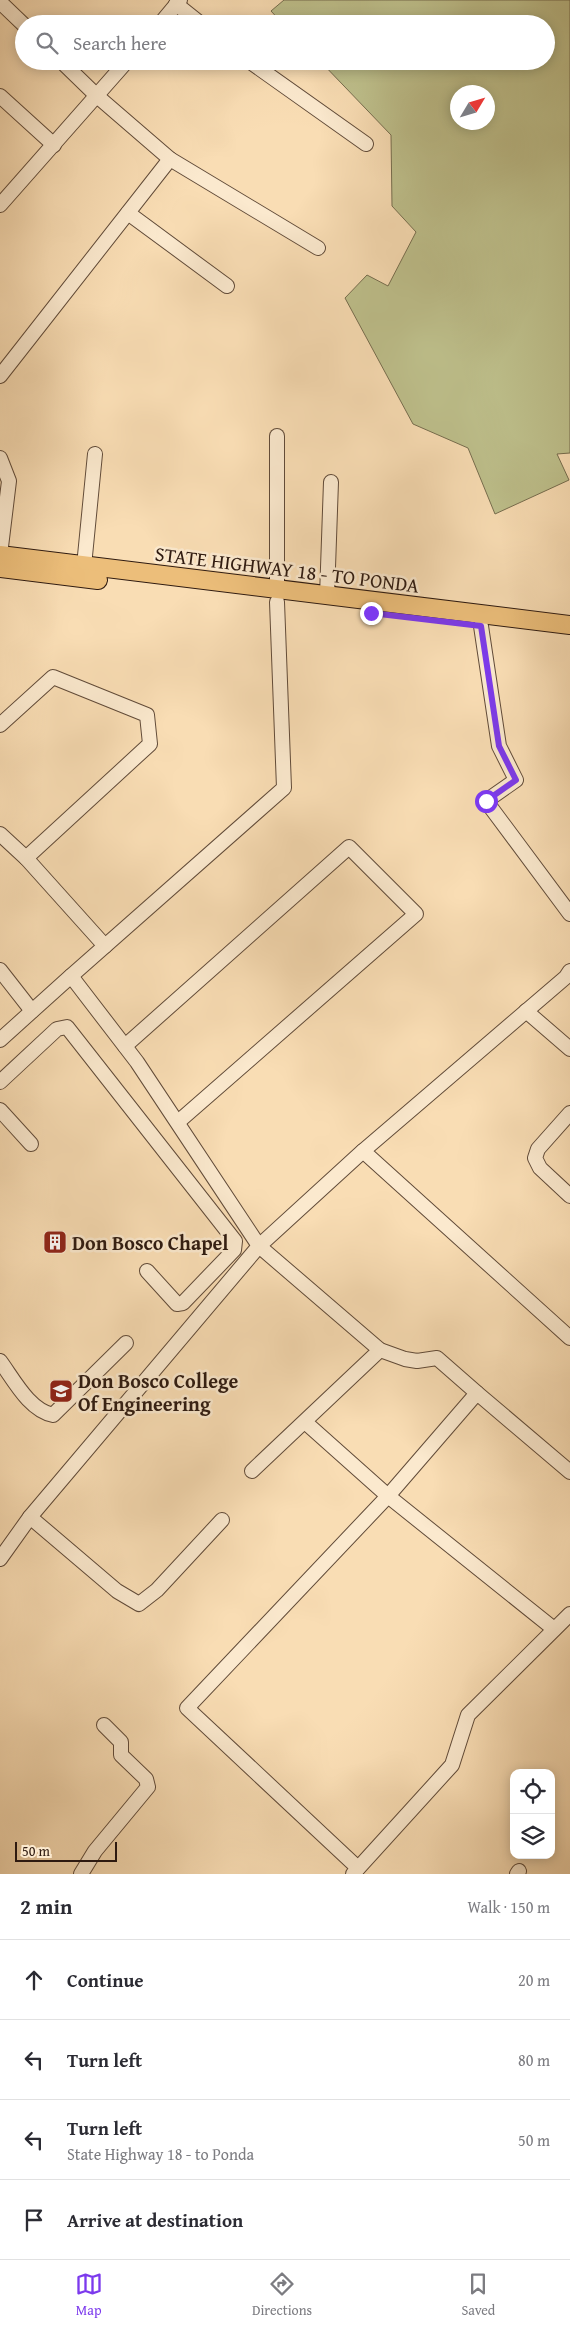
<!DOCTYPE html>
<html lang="en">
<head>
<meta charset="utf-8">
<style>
	:root { --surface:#fff; --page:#f2f2f3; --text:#2b2b33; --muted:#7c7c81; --line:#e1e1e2; --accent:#7c3aed }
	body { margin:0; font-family:"Gentium Book Plus",serif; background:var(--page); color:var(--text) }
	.controls { position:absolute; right:15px; bottom:15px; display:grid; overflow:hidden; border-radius:10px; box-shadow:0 2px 12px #0003 }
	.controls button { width:45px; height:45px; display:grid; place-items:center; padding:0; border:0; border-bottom:1px solid var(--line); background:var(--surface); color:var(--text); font:25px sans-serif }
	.compass { position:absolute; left:450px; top:85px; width:45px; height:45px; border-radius:50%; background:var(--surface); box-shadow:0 2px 12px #0003; rotate:52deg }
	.scale { position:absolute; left:15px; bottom:12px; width:102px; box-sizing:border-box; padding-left:5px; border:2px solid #2e1a10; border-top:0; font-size:14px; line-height:18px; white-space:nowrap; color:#2e1a10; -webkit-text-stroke:4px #fbe9ce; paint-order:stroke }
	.stop { position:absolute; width:15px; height:15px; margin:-11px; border:4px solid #7c3aed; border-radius:50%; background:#fff }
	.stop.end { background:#7c3aed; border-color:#fff; box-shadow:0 1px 5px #0008 }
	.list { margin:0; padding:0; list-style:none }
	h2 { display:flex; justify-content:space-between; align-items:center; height:65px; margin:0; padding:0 20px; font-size:21px }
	h2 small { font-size:16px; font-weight:400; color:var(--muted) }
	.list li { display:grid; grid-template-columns:32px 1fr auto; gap:15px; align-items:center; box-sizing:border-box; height:80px; padding:0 20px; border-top:1px solid var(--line) }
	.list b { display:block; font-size:19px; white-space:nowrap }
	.list p { margin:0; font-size:16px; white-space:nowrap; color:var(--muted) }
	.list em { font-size:16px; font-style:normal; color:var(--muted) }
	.icon { flex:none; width:28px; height:28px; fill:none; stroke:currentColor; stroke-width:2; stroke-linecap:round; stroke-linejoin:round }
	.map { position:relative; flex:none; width:570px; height:1874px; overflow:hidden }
	.search { position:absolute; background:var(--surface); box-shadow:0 2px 12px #0003; left:15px; right:15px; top:15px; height:55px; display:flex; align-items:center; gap:12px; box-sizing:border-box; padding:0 18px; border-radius:28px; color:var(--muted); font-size:19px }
	.sheet { height:385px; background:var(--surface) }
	nav { display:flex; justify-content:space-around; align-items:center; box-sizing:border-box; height:70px; border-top:1px solid var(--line); background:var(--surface); font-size:14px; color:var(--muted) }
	nav a { display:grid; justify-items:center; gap:2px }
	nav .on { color:var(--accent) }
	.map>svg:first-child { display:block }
</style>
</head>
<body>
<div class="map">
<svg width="570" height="1874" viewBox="0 0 570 1874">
	<rect width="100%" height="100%" fill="#f9ddb4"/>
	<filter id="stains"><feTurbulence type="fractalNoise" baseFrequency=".004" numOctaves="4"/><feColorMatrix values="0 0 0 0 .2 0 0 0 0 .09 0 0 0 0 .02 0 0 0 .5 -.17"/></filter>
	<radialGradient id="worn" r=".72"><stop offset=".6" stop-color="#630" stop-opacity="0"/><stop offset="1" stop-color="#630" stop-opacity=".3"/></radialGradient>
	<path fill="#bec08c" stroke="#766d4e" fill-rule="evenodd" d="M284,0H570V453L557,454L569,480L495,514L468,448L413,424L345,298L367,275L388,286L416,232L392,206L391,135L320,61H546V24H283L271,11ZM458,92H488V122H458Z"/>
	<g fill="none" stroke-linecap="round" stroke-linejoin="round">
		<g stroke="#614b39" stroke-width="16">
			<g id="minor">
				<polyline points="0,2 24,25"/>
				<polyline points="176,4 201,24"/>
				<polyline points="160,24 180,0"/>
				<polyline points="249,61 366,144"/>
				<polyline points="0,96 54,145"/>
				<polyline points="170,159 318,248"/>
				<polyline points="0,205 127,61"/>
				<polyline points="128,213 227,286"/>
				<polyline points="0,376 170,159 97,96 61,61"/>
				<polyline points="277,436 277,590"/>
				<polyline points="0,458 9,481 0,555"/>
				<polyline points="84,566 95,454"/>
				<polyline points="327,596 331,482"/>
				<polyline points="481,626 499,746 516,780 486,801 570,914"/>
				<polyline points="0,725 53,677 147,715 150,744 26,858 105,946"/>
				<polyline points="0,834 26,858"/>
				<polyline points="0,970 32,1011"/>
				<polyline points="570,971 566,977 363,1151 570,1338"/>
				<polyline points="71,976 284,788 277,602"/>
				<polyline points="526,1011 570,1049"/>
				<polyline points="0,1040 71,976 137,1062 259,1246 30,1517 0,1559"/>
				<polyline points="125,1046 349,847 416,914 178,1122"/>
				<polyline points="0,1082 57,1029 67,1027 235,1241 234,1250 183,1303 177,1304 147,1271"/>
				<polyline points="0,1110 31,1144"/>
				<polyline points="570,1113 538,1149 535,1158 540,1168 570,1196"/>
				<polyline points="380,1350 405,1359 417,1361 437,1358 477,1393"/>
				<path d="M0,1361C14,1380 29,1410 53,1415L126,1343"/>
				<polyline points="305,1422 388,1496 554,1629"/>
				<polyline points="252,1471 380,1350 259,1246 363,1151"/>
				<polyline points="30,1517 117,1591 139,1604 157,1590 222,1520"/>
				<polyline points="358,1868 187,1708 388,1496 477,1393 570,1472"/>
				<polyline points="81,1874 95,1851 148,1787 146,1779 121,1755 121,1742 104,1725"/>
				<polyline points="353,1874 452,1765 468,1715 570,1614"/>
				<polyline points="517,1874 519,1871"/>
			</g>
		</g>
		<g stroke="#2e1a10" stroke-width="20">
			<g id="major">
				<polyline points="0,555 570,625"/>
				<polyline points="0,568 98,580"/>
			</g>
		</g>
		<use href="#minor" stroke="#fbe9ce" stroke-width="14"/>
		<use href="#major" stroke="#ecbe7a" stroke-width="18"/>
	</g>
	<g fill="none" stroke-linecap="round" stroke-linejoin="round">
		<polyline stroke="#7c3aed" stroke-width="6" points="371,613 481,626 499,746 516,780 486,801"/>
	</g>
	<defs>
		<g id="building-square" transform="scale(1.25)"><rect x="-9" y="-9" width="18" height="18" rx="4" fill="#8f2418" stroke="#fbe9ce"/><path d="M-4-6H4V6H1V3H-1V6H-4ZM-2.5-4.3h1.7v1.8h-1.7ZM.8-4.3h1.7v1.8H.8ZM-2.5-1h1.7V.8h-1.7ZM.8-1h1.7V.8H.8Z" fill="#fff"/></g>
		<g id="university-square" transform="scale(1.25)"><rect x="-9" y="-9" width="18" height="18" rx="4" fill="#8f2418" stroke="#fbe9ce"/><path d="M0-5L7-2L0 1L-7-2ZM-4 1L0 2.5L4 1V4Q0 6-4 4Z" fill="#fff"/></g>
	</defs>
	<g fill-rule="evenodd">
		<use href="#building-square" x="55" y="1242"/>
		<use href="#university-square" x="61" y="1391"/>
	</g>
	<g text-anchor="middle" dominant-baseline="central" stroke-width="5" stroke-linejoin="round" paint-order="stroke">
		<g font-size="20" fill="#2e1a10" stroke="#fbe9ce">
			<text transform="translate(287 569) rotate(7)">STATE HIGHWAY 18 - TO PONDA</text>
		</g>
		<g font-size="20" font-weight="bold" fill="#2e1a10" stroke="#fbe9ce" text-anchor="start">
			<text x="72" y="1242">Don Bosco Chapel</text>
			<text x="78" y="1380">Don Bosco College<tspan x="78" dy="23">Of Engineering</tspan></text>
		</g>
	</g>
	<rect width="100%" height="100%" filter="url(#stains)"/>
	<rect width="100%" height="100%" fill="url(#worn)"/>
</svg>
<div class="controls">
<button><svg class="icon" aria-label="locate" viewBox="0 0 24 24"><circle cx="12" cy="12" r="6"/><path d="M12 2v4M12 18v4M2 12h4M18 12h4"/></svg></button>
<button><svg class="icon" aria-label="layers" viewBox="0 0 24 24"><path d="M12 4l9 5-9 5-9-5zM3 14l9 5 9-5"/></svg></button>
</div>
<svg class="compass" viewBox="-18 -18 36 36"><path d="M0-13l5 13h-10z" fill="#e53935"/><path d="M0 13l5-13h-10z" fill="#7c7c81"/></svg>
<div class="scale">50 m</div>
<div class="stop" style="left:486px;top:801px"></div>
<div class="stop end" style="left:371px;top:613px"></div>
<div class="search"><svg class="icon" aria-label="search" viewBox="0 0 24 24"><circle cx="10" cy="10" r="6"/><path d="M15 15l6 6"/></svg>Search here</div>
</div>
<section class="sheet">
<h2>2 min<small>Walk · 150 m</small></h2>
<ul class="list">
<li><svg class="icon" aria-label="ahead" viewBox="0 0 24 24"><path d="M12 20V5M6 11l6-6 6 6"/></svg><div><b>Continue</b></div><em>20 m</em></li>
<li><svg class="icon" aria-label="left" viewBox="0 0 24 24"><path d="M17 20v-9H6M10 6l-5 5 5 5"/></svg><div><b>Turn left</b></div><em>80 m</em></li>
<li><svg class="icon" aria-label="left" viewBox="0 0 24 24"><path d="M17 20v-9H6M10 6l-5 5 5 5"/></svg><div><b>Turn left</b><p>State Highway 18 - to Ponda</p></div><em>50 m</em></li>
<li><svg class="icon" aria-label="arrive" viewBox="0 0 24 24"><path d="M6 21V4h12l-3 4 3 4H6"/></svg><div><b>Arrive at destination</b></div></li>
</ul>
</section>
<nav>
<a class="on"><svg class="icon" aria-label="map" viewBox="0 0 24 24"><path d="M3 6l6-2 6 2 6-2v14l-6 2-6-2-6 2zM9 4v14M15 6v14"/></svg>Map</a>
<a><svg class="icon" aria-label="directions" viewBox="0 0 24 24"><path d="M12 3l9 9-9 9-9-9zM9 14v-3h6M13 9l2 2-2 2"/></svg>Directions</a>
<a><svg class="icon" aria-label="saved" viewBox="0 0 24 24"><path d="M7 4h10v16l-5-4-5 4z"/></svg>Saved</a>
</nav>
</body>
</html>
